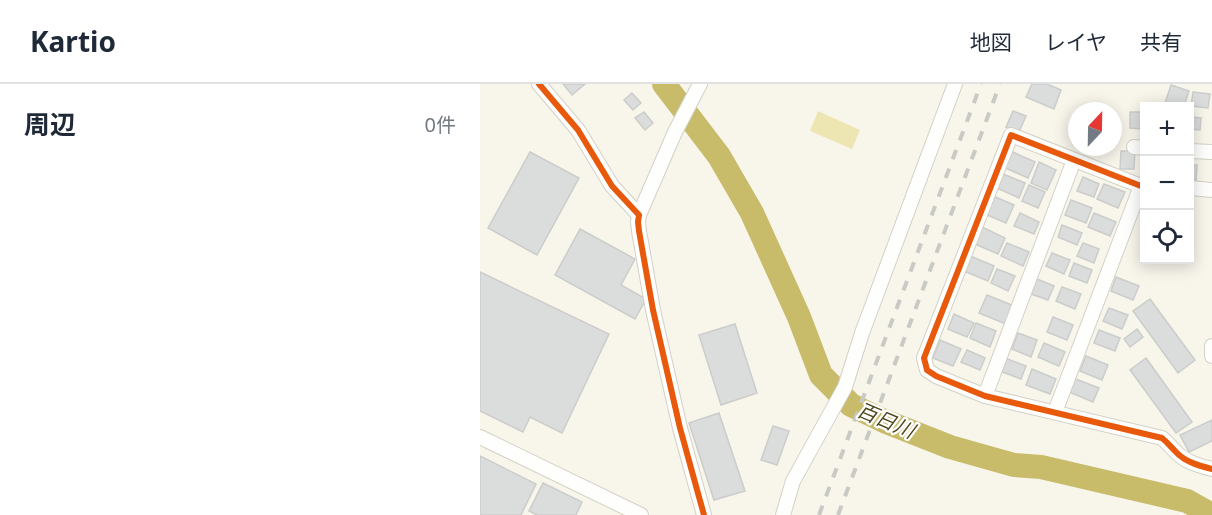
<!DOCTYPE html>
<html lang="ja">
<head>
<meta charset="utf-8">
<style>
	:root { --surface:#fff; --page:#f2f2f3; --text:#1f2937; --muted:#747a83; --line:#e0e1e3 }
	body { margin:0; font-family:"Noto Sans","Noto Sans JP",sans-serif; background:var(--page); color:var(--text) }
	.controls { position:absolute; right:18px; top:18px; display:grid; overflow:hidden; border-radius:0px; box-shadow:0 3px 15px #0003 }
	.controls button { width:54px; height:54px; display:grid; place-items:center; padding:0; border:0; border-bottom:2px solid var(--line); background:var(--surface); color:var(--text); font:30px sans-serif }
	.compass { position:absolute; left:588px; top:18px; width:54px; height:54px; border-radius:50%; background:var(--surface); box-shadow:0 3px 15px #0003; rotate:22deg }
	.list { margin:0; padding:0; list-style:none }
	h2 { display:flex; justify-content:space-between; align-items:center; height:78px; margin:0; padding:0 24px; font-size:26px }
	h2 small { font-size:20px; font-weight:400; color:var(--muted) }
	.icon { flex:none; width:33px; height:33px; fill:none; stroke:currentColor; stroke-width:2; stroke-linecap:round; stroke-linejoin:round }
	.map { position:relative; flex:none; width:732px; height:431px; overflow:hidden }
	header { display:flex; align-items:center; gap:36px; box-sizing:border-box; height:84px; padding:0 30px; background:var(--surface); border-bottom:2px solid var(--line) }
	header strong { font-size:28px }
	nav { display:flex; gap:33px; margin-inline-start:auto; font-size:21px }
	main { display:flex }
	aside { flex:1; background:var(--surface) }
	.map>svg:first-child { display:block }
</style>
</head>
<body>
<header>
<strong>Kartio</strong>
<nav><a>地図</a><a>レイヤ</a><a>共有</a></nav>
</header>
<main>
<aside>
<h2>周辺<small>0件</small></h2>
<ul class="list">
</ul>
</aside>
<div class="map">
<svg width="732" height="431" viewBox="0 0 732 431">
	<rect width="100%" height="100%" fill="#f8f6eb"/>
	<polygon fill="#eee6b2" points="338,27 380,46 372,65 330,47"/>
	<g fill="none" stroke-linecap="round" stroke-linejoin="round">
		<polyline stroke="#c8bc6b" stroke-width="24" points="184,0 239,72 272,129 319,233 341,291 371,321 404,337 470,363 534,381 561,383 707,417 732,431"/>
	</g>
	<g fill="#dbdddc" stroke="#cbcdcb" stroke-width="1.5">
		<polygon points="83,0 105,0 92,11"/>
		<polygon points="552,0 567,0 581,6 574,25 546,13"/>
		<polygon points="691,1 709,7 704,22 684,22"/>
		<polygon points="713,8 730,10 728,24 711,22"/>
		<polygon points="152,9 161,19 153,26 144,16"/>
		<polygon points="533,27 546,32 539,48 526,43"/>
		<polygon points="164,28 173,39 165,46 155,34"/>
		<polygon points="650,28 664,28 664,45 650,44"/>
		<polygon points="710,33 721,34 720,46 710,45"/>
		<polygon points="528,66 555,78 548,94 521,82"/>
		<polygon points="641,67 655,67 654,85 640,85"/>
		<polygon points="50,68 99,94 57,171 8,144"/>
		<polygon points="559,78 576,86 567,106 551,99"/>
		<polygon points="710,81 717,81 716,96 710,96"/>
		<polygon points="523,90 545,99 539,114 517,104"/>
		<polygon points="603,93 619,100 614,113 597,107"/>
		<polygon points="624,100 645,108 638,124 617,115"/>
		<polygon points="549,101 565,108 558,124 542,117"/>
		<polygon points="513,112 534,121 526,139 505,130"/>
		<polygon points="591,116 612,124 606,139 585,131"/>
		<polygon points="540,129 559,138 554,150 534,142"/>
		<polygon points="614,129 636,138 630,152 608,143"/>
		<polygon points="582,141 602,149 597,161 578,153"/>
		<polygon points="502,143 525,154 518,170 495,160"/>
		<polygon points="100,145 155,175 141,201 166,215 155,235 75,191"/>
		<polygon points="527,159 549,168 543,182 521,172"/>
		<polygon points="603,159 619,165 614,179 597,172"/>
		<polygon points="572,169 590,176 584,190 566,182"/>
		<polygon points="490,172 514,182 508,197 484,187"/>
		<polygon points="594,179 612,186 607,199 589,192"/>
		<polygon points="517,185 535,192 528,207 511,199"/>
		<polygon points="0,188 129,250 82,349 50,333 43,348 0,327"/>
		<polygon points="636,193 659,202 653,216 631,207"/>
		<polygon points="557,195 574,202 568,216 551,210"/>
		<polygon points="582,203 601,210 595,225 576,217"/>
		<polygon points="507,211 534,222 526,240 499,229"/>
		<polygon points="670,215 715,276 698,289 653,227"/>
		<polygon points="629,224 648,231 642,245 623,237"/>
		<polygon points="474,230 494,239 487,253 468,245"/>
		<polygon points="573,233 593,241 587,256 567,248"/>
		<polygon points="496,239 516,247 510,263 490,254"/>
		<polygon points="255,240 277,309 241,321 219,251"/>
		<polygon points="657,245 663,253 650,263 644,255"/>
		<polygon points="619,246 640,254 635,267 614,259"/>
		<polygon points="538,249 557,256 551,273 532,265"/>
		<polygon points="460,256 481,265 473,282 453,274"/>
		<polygon points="564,259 585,268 579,282 558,273"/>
		<polygon points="487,266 505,274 500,286 481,278"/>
		<polygon points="606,272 628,281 622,296 600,287"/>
		<polygon points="525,274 546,282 541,295 520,287"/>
		<polygon points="666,274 712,338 696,349 650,286"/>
		<polygon points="552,285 576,295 570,310 546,301"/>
		<polygon points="593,294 619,304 613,318 587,307"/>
		<polygon points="239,329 265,407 234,416 209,339"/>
		<polygon points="732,336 732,357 709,368 700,351"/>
		<polygon points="293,342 309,347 297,381 281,376"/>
		<polygon points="0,372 56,400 41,431 0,431"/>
		<polygon points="63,399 102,418 96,431 57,431 49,427"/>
	</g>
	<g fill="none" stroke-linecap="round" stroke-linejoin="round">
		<g stroke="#d3d1c8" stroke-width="16">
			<g id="minor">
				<polyline points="59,0 98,46 132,102 159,131 158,138 159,147 173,226 200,344 224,431"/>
				<polyline points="654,63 664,64"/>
				<polyline points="710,67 732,68"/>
				<path d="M664,102H661L531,51L444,274L447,286L456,292L505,312L682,354C688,359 691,363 696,368C705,378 720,382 732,385"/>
				<polyline points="710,104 732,106"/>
				<polyline points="159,131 195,48 220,0"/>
				<polyline points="732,262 732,272"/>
				<polyline points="505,312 594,76"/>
				<polyline points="575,328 661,102"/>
				<polyline points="0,353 161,431"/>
				<polyline points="303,431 313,397 365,303 382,249 475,0"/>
			</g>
		</g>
		<use href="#minor" stroke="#fefefc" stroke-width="14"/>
		<g stroke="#c9c9c6" stroke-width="4" stroke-dasharray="10 10" stroke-linecap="butt">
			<polyline points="339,431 501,0"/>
			<polyline points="358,431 520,0"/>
		</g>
		<g stroke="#fff" stroke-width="10">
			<g id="cycleway">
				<polyline points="59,0 98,46 132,102 159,131 158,138 159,147 173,226 200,344 224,431"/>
				<path d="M664,102H661L531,51L444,274L447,286L456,292L505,312L682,354C688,359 691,363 696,368C705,378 720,382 732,385"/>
			</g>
		</g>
		<use href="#cycleway" stroke="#e8590c" stroke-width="6"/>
	</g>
	<g text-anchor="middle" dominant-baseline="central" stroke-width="4.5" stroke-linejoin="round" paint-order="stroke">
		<g font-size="20" font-style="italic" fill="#50491d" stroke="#fff">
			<text transform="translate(406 336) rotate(23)">百日川</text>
		</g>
	</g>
</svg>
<div class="controls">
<button>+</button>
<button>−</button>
<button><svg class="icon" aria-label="locate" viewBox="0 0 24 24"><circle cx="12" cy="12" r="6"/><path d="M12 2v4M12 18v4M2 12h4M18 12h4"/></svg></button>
</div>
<svg class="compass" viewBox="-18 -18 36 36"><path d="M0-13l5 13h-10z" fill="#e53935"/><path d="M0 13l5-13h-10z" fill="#747a83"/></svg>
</div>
</main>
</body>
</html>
